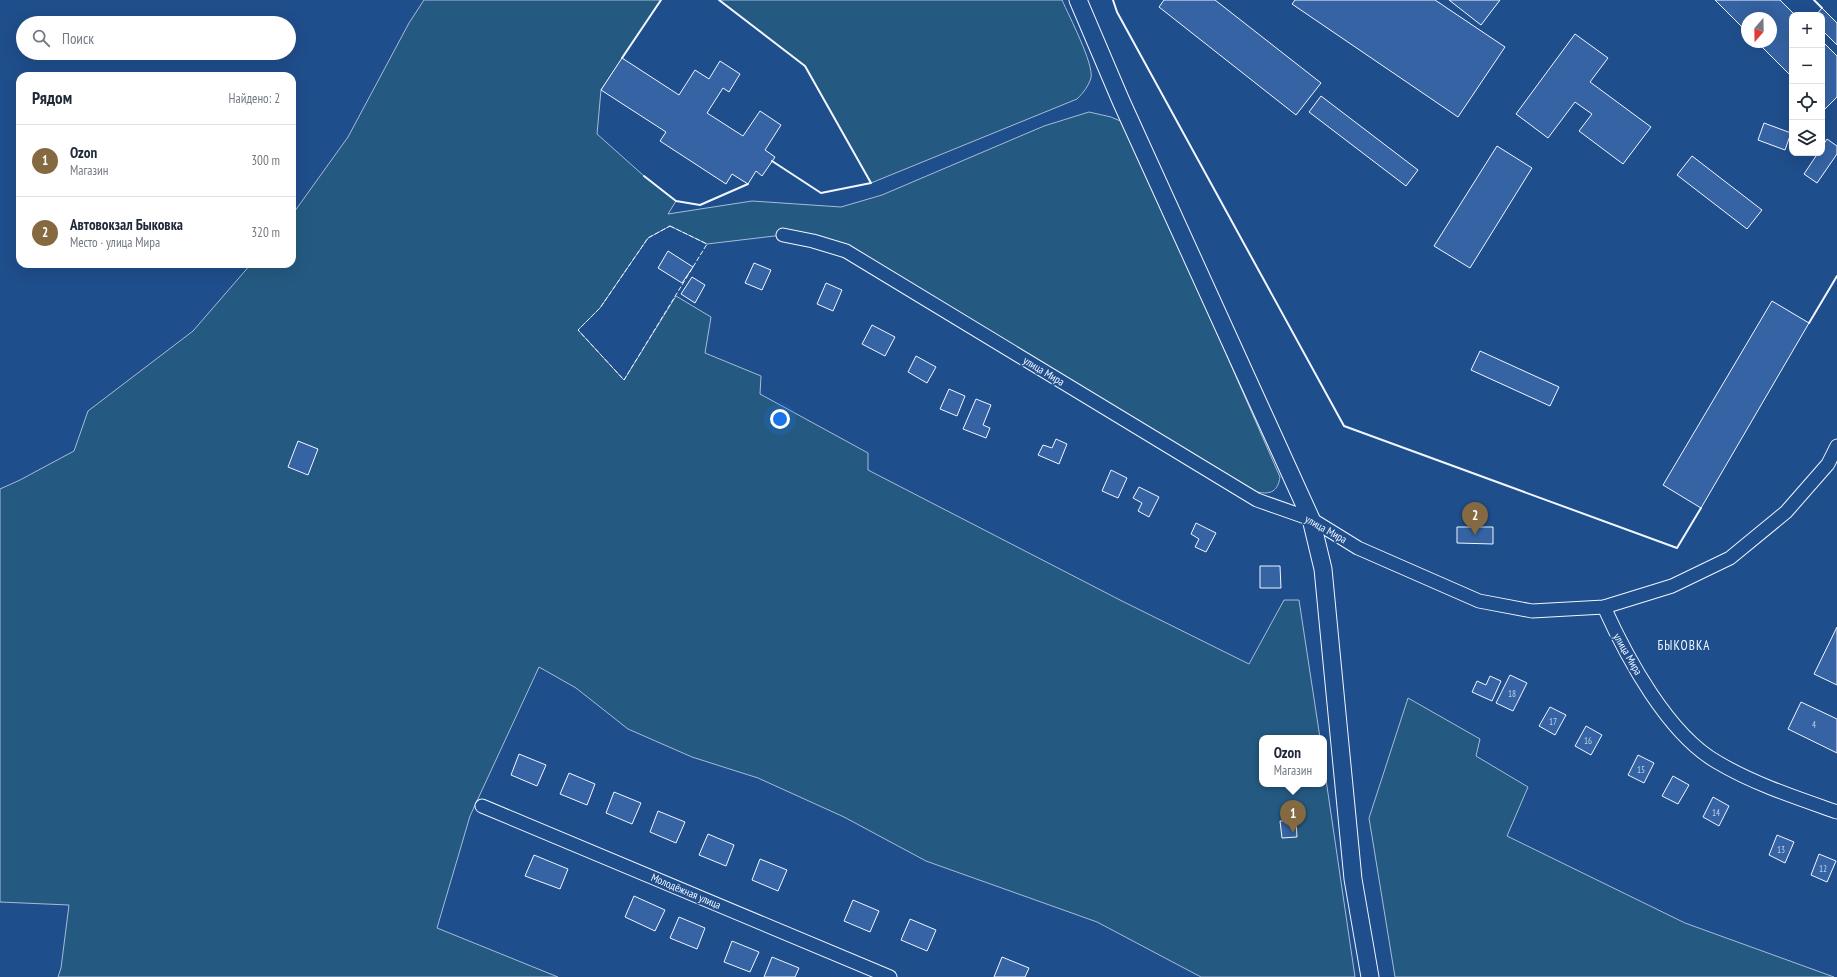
<!DOCTYPE html>
<html lang="ru">
<head>
<meta charset="utf-8">
<style>
	:root { --surface:#fff; --page:#f2f2f3; --text:#1f2937; --muted:#747a83; --line:#e0e1e3; --accent:#846941 }
	body { margin:0; font-family:"PT Sans Narrow",sans-serif; background:var(--page); color:var(--text) }
	.controls { position:absolute; right:12px; top:12px; display:grid; overflow:hidden; border-radius:8px; box-shadow:0 4px 16px #0002 }
	.controls button { width:36px; height:36px; display:grid; place-items:center; padding:0; border:0; border-bottom:1px solid var(--line); background:var(--surface); color:var(--text); font:20px sans-serif }
	.compass { position:absolute; left:1741px; top:12px; width:36px; height:36px; border-radius:50%; background:var(--surface); box-shadow:0 4px 16px #0002; rotate:200deg }
	.you { position:absolute; left:780px; top:419px; width:14px; height:14px; margin:-10px; border:3px solid #fff; border-radius:50%; background:#1a73e8; box-shadow:0 0 0 6px #1a73e833 }
	.badge { display:grid; place-items:center; width:26px; height:26px; border-radius:50%; background:var(--accent); color:#fff; font-size:13px; font-weight:700 }
	.pin { position:absolute; translate:-50% -33px; filter:drop-shadow(0 1px 2px #0008) }
	.pin::after { content:''; position:absolute; top:21px; width:14px; height:12px; background:inherit; clip-path:polygon(0 0,100% 0,50% 100%) }
	.popup { position:absolute; left:1259px; top:735px; width:68px; height:52px; box-sizing:border-box; display:grid; place-content:center; border-radius:8px; background:var(--surface); filter:drop-shadow(0 1px 3px #0005); font-size:13px; white-space:nowrap; color:var(--muted) }
	.popup b { font-size:15px; color:var(--text) }
	.popup::after { content:''; position:absolute; left:50%; top:100%; margin-left:-8px; border:8px solid transparent; border-top-color:var(--surface) }
	.list { margin:0; padding:0; list-style:none }
	h2 { display:flex; justify-content:space-between; align-items:center; height:52px; margin:0; padding:0 16px; font-size:17px }
	h2 small { font-size:13px; font-weight:400; color:var(--muted) }
	.list li { display:grid; grid-template-columns:26px 1fr auto; gap:12px; align-items:center; box-sizing:border-box; height:72px; padding:0 16px; border-top:1px solid var(--line) }
	.list b { display:block; font-size:15px; white-space:nowrap }
	.list p { margin:0; font-size:13px; white-space:nowrap; color:var(--muted) }
	.list em { font-size:13px; font-style:normal; color:var(--muted) }
	.icon { flex:none; width:22px; height:22px; fill:none; stroke:currentColor; stroke-width:2; stroke-linecap:round; stroke-linejoin:round }
	.map { position:relative; flex:none; width:1837px; height:977px; overflow:hidden }
	.search { position:absolute; background:var(--surface); box-shadow:0 4px 16px #0002; left:16px; top:16px; width:280px; height:44px; display:flex; align-items:center; gap:10px; box-sizing:border-box; padding:0 14px; border-radius:22px; color:var(--muted); font-size:15px }
	.panel { position:absolute; background:var(--surface); box-shadow:0 4px 16px #0002; left:16px; top:72px; width:280px; height:196px; border-radius:12px }
	.map>svg:first-child { display:block }
</style>
</head>
<body>
<div class="map">
<svg width="1837" height="977" viewBox="0 0 1837 977">
	<rect width="100%" height="100%" fill="#1f4e8c"/>
	<g fill="#245a82" stroke="#a8bbd7">
		<path d="M424,0H661L601,90L597,134L644,176L676,201L668,214L752,201L841,207L882,195L1044,126L1089,112L1111,117L1125,123L1280,477C1278,491 1271,495 1257,492L846,251L783,235L707,244L670,226L648,238L600,308L578,330L624,380L676,296L711,317L705,353L761,376L760,394L868,453V470L1120,600L1249,664L1284,600H1299L1320,738H1262V784H1324V766L1355,977H1201L1097,922L926,861L844,817L758,778L692,757L628,729L576,688L539,667L470,816L437,928L558,977H58L61,968L69,905L0,902V489L20,480L74,451L88,411L193,331L251,264H292V215L348,137L409,23Z"/>
		<path d="M719,0H1062C1069,16 1094,64 1091,78C1088,87 1083,93 1077,99L871,183L805,66Z"/>
		<polygon points="1408,698 1480,739 1476,756 1528,787 1507,836 1685,923 1834,977 1395,977 1369,818"/>
	</g>
	<g fill="#3563a3" stroke="#f2f6ff">
		<polygon points="1164,0 1215,0 1321,83 1296,115 1159,7"/>
		<polygon points="1295,0 1435,0 1505,47 1458,117 1292,4"/>
		<polygon points="1449,0 1500,0 1481,25"/>
		<polygon points="1715,0 1780,0 1795,15 1792,15 1792,77 1757,42 1771,42 1771,18 1747,18 1747,32"/>
		<polygon points="1822,8 1837,23 1837,45 1822,30 1822,15 1816,15"/>
		<polygon points="1575,34 1608,58 1590,82 1651,127 1623,164 1579,131 1592,114 1575,102 1548,138 1516,114"/>
		<polygon points="1822,41 1837,56 1837,97 1825,109 1822,106"/>
		<polygon points="622,58 679,95 695,70 709,79 720,61 740,74 729,92 723,88 707,113 743,136 760,111 781,125 765,150 775,157 762,176 756,171 748,184 732,174 726,184 660,141 666,132 601,90"/>
		<polygon points="1321,96 1418,170 1406,186 1309,112"/>
		<polygon points="1764,123 1791,133 1785,150 1758,140"/>
		<polygon points="1827,139 1837,146 1837,154 1817,183 1804,174 1818,153 1822,153 1822,147"/>
		<polygon points="1497,146 1532,168 1470,268 1434,246"/>
		<polygon points="1692,156 1762,210 1747,229 1677,175"/>
		<polygon points="668,251 693,267 682,283 658,268"/>
		<polygon points="754,263 771,270 762,290 745,283"/>
		<polygon points="692,277 705,285 695,303 681,294"/>
		<polygon points="826,283 842,290 833,311 817,304"/>
		<polygon points="1772,301 1809,323 1701,508 1663,485"/>
		<polygon points="872,325 895,337 885,356 862,344"/>
		<polygon points="1480,351 1559,387 1550,406 1471,370"/>
		<polygon points="916,356 936,367 927,383 908,372"/>
		<polygon points="949,389 965,396 957,416 940,409"/>
		<polygon points="976,399 991,405 983,425 990,428 986,438 963,429"/>
		<polygon points="1056,439 1067,444 1059,464 1038,455 1043,445 1052,448"/>
		<polygon points="298,441 318,449 308,475 288,467"/>
		<polygon points="1111,470 1127,478 1118,498 1102,491"/>
		<polygon points="1139,487 1159,497 1149,517 1138,511 1142,503 1133,498"/>
		<polygon points="1196,523 1216,533 1206,552 1195,547 1199,539 1191,534"/>
		<polygon points="1457,527 1493,527 1493,544 1457,543"/>
		<polygon points="1260,566 1280,566 1281,588 1260,588"/>
		<polygon points="1837,627 1837,685 1814,674"/>
		<polygon points="1510,675 1527,683 1513,711 1496,703"/>
		<polygon points="1490,676 1501,681 1492,701 1472,692 1477,681 1486,685"/>
		<polygon points="1801,702 1837,719 1837,753 1788,729"/>
		<polygon points="1550,707 1566,715 1555,735 1539,726"/>
		<polygon points="1586,726 1602,735 1591,755 1575,746"/>
		<polygon points="519,754 546,765 537,786 511,775"/>
		<polygon points="1638,755 1654,763 1644,783 1628,775"/>
		<polygon points="569,773 595,784 587,805 560,794"/>
		<polygon points="1673,776 1689,785 1678,804 1662,796"/>
		<polygon points="614,792 641,803 632,824 606,813"/>
		<polygon points="1713,797 1729,806 1719,826 1703,817"/>
		<polygon points="658,811 685,822 676,843 650,832"/>
		<polygon points="1296,820 1297,837 1282,838 1280,821"/>
		<polygon points="708,834 734,845 726,866 699,855"/>
		<polygon points="1777,835 1794,842 1785,863 1769,855"/>
		<polygon points="1819,854 1836,861 1827,882 1811,875"/>
		<polygon points="534,855 568,869 560,889 525,876"/>
		<polygon points="760,859 787,870 778,891 752,880"/>
		<polygon points="634,896 665,910 655,931 625,917"/>
		<polygon points="853,900 879,911 870,932 844,921"/>
		<polygon points="679,917 705,928 697,949 670,938"/>
		<polygon points="910,919 936,930 927,951 901,940"/>
		<polygon points="732,941 759,952 750,972 724,962"/>
		<polygon points="772,957 799,968 795,977 764,977"/>
		<polygon points="1002,957 1029,968 1025,977 994,977"/>
	</g>
	<g fill="none" stroke-linecap="round" stroke-linejoin="round">
		<g stroke="#f2f6ff" stroke-width="15">
			<g id="minor">
				<polyline points="783,235 813,241 846,251 1257,500 1311,519 1358,548 1479,601 1532,611 1604,607 1672,586 1730,558 1786,512 1828,464 1837,446"/>
				<path d="M1604,607C1627,658 1668,734 1717,762C1754,784 1797,798 1837,812"/>
				<polyline points="482,806 890,977"/>
			</g>
		</g>
		<g stroke="#f2f6ff" stroke-width="19">
			<polyline id="tertiary" points="1078,0 1121,101 1311,519 1323,569 1353,879 1370,977"/>
		</g>
		<use href="#minor" stroke="#1f4e8c" stroke-width="13"/>
		<use href="#tertiary" stroke="#1f4e8c" stroke-width="17"/>
		<polygon stroke="#f2f6ff" stroke-width="1" stroke-dasharray="5 2" stroke-linecap="butt" points="670,226 707,244 624,380 578,330 600,308 648,238"/>
		<g stroke="#f2f6ff" stroke-width="2">
			<polyline points="719,0 805,66 871,183 821,193 772,161"/>
			<polyline points="1113,0 1117,12 1344,426 1677,548 1701,508"/>
			<polyline points="1814,0 1822,8"/>
			<polyline points="622,58 661,0"/>
			<polyline points="644,176 676,201 700,205 748,184"/>
			<polyline points="1809,323 1837,276"/>
		</g>
	</g>
	<g text-anchor="middle" dominant-baseline="central" stroke-width="3" stroke-linejoin="round" paint-order="stroke">
		<g font-size="9" fill="#c3d1e8">
			<text x="1512" y="693">18</text>
			<text x="1553" y="721">17</text>
			<text x="1814" y="724">4</text>
			<text x="1588" y="740">16</text>
			<text x="1641" y="769">15</text>
			<text x="1716" y="812">14</text>
			<text x="1781" y="849">13</text>
			<text x="1823" y="868">12</text>
		</g>
		<g font-size="11" fill="#f2f6ff" stroke="#1f4e8c">
			<text transform="translate(1044 371) rotate(31)">улица Мира</text>
			<text transform="translate(1326 529) rotate(29)">улица Мира</text>
			<text transform="translate(1628 654) rotate(60)">улица Мира</text>
			<text transform="translate(686 891) rotate(23)">Молодёжная улица</text>
		</g>
		<g font-size="13" letter-spacing="1" fill="#f2f6ff" stroke="#1f4e8c">
			<text x="1684" y="645">БЫКОВКА</text>
		</g>
	</g>
</svg>
<div class="controls">
<button>+</button>
<button>−</button>
<button><svg class="icon" aria-label="locate" viewBox="0 0 24 24"><circle cx="12" cy="12" r="6"/><path d="M12 2v4M12 18v4M2 12h4M18 12h4"/></svg></button>
<button><svg class="icon" aria-label="layers" viewBox="0 0 24 24"><path d="M12 4l9 5-9 5-9-5zM3 14l9 5 9-5"/></svg></button>
</div>
<svg class="compass" viewBox="-18 -18 36 36"><path d="M0-13l5 13h-10z" fill="#e53935"/><path d="M0 13l5-13h-10z" fill="#747a83"/></svg>
<div class="you"></div>
<div class="pin badge" style="left:1293px;top:833px">1</div>
<div class="popup"><b>Ozon</b>Магазин</div>
<div class="pin badge" style="left:1475px;top:535px">2</div>
<div class="search"><svg class="icon" aria-label="search" viewBox="0 0 24 24"><circle cx="10" cy="10" r="6"/><path d="M15 15l6 6"/></svg>Поиск</div>
<section class="panel">
<h2>Рядом<small>Найдено: 2</small></h2>
<ul class="list">
<li><span class="badge">1</span><div><b>Ozon</b><p>Магазин</p></div><em>300 m</em></li>
<li><span class="badge">2</span><div><b>Автовокзал Быковка</b><p>Место · улица Мира</p></div><em>320 m</em></li>
</ul>
</section>
</div>
</body>
</html>
